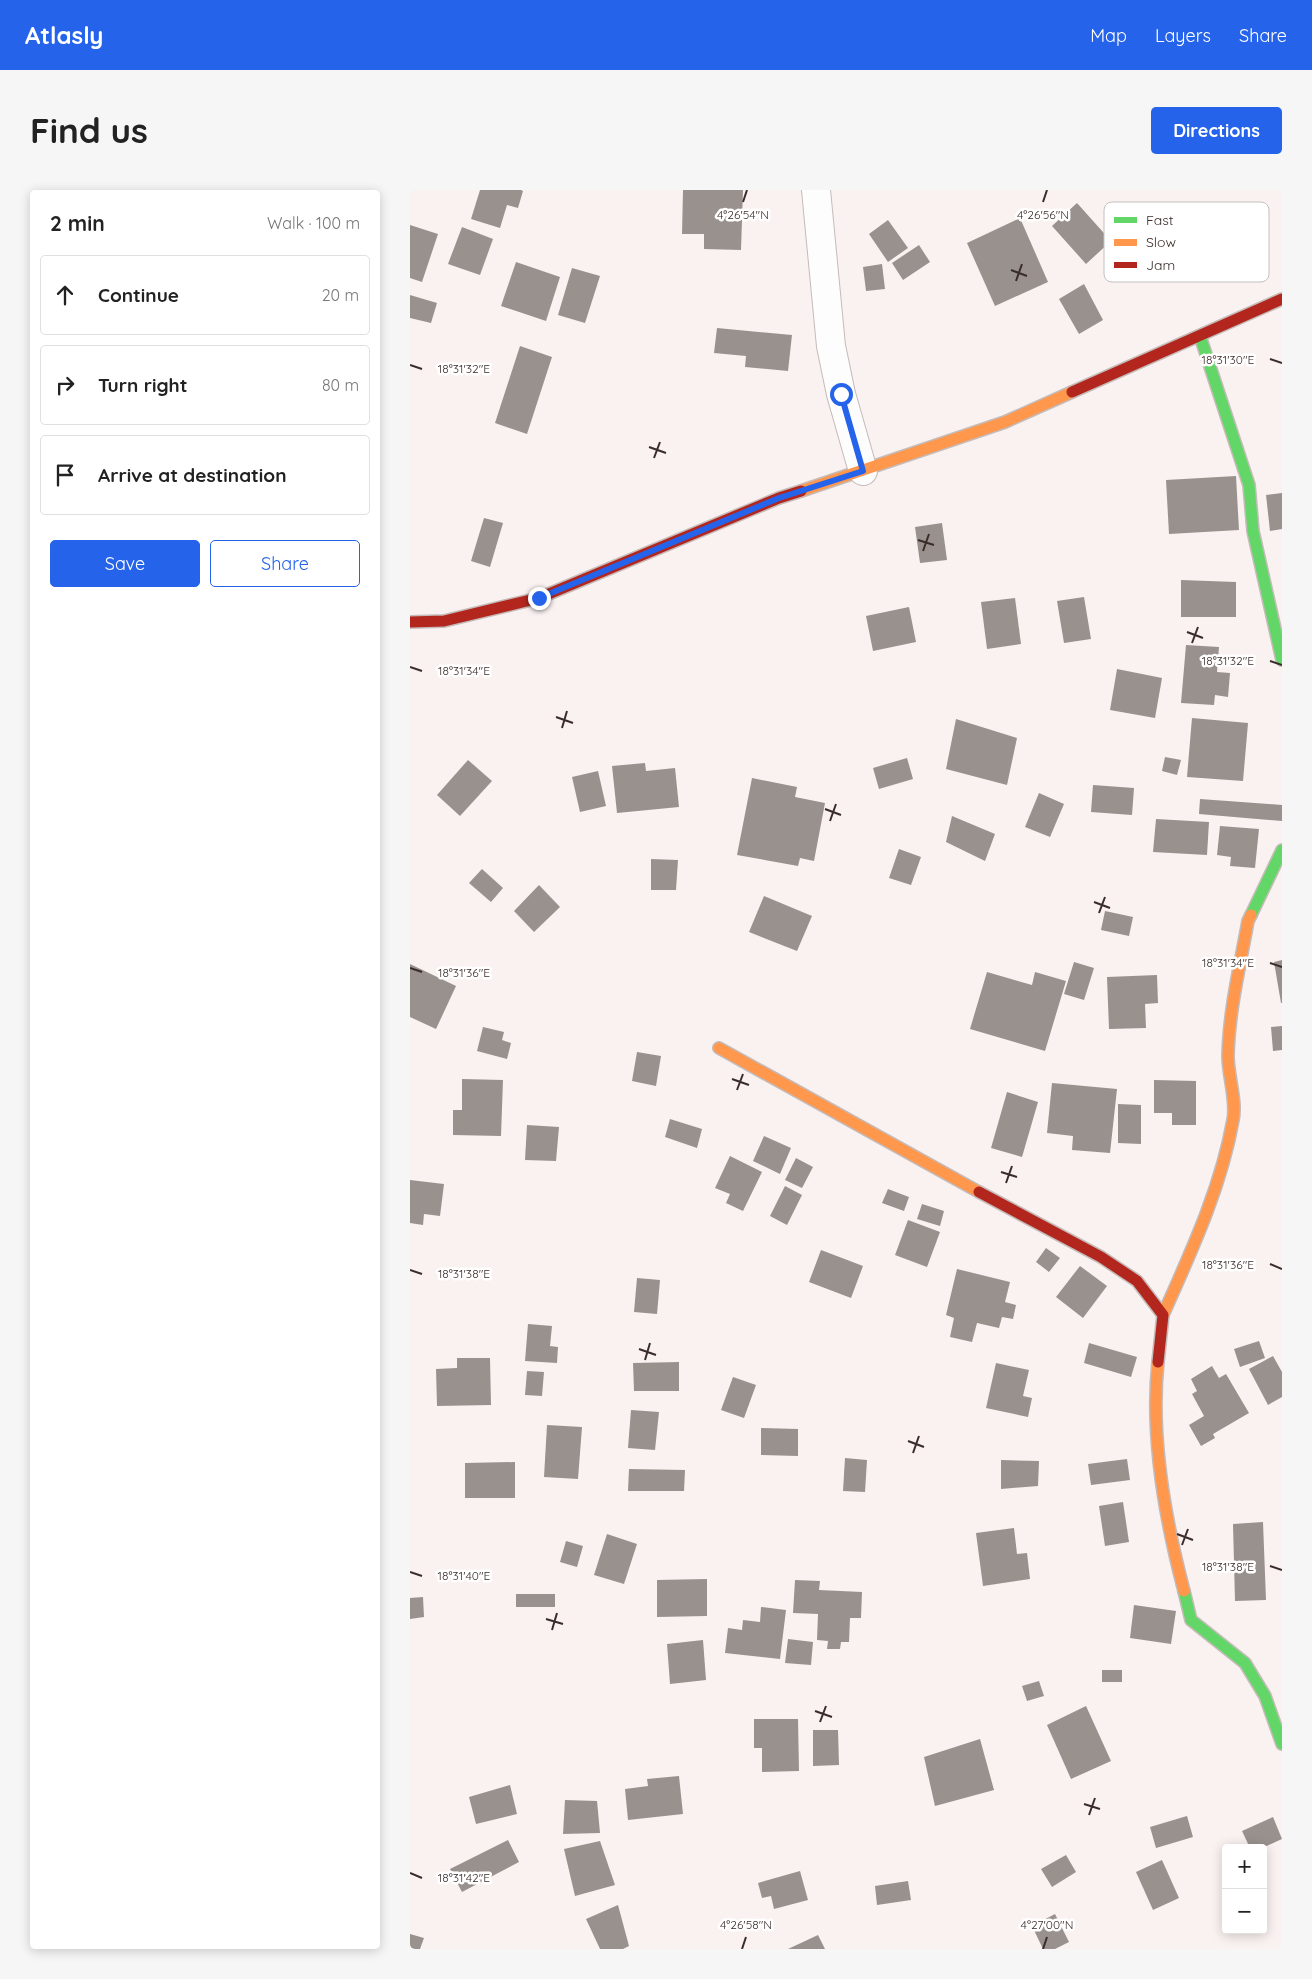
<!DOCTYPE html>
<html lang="en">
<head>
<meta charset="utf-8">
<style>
	:root { --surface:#fff; --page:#f6f6f6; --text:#222; --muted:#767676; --line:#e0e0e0; --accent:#2563eb }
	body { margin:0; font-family:Quicksand,sans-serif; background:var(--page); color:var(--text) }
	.controls { position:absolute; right:15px; bottom:15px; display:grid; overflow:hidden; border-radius:5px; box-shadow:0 2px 12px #0003 }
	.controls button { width:45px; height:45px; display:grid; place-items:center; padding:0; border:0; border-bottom:1px solid var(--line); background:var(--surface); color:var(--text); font:25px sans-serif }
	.stop { position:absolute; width:15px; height:15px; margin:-11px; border:4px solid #2563eb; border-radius:50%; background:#fff }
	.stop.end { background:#2563eb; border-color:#fff; box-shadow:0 1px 5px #0008 }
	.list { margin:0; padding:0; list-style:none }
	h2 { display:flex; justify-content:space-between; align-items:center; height:65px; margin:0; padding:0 20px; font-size:21px }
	h2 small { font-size:16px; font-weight:400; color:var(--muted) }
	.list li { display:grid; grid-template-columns:32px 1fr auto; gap:15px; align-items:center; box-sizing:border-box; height:80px; margin:0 10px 10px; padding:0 10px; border:1px solid var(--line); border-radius:5px }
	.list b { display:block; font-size:19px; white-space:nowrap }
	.list em { font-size:16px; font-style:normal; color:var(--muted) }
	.actions { display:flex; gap:10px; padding:15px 20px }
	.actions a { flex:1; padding:11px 0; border:1px solid var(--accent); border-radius:5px; text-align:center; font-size:18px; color:var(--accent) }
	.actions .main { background:var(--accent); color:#fff }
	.icon { flex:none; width:28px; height:28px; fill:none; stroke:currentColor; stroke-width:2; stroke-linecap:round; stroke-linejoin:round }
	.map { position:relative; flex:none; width:872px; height:1759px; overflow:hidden; border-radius:5px }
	header { display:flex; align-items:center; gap:30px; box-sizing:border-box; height:70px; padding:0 25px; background:var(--accent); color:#fff }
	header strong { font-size:24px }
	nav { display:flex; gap:28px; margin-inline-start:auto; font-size:18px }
	.intro { display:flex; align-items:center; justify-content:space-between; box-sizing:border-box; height:120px; padding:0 30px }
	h1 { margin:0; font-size:35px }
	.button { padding:12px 22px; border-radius:5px; background:var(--accent); color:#fff; font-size:18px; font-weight:700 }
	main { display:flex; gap:30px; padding:0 30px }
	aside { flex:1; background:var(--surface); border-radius:5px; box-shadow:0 2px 12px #0003 }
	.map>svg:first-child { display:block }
</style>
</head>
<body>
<header>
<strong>Atlasly</strong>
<nav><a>Map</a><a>Layers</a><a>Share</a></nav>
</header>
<div class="intro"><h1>Find us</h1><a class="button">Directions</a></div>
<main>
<aside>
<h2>2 min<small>Walk · 100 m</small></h2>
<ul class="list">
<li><svg class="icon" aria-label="ahead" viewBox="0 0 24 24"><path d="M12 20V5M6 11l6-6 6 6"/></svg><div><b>Continue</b></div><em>20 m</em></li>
<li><svg class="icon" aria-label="right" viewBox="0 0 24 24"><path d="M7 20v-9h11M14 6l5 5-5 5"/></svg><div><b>Turn right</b></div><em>80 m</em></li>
<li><svg class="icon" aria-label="arrive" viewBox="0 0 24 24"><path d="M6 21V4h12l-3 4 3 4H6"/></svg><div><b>Arrive at destination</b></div></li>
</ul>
<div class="actions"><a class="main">Save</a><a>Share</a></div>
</aside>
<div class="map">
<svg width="872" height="1759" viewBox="0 0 872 1759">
	<rect width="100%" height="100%" fill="#faf2f0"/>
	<g fill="#99918e">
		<polygon points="70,0 111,0 113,1 108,18 97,15 90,38 61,29"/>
		<polygon points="273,0 333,0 331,60 294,59 294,44 272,44"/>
		<polygon points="667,13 701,51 676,74 642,36"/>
		<polygon points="610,28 638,92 585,116 557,53"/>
		<polygon points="478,30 498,58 478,72 459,44"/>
		<polygon points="0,35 28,44 12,92 0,88"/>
		<polygon points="52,37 83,49 70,85 38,74"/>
		<polygon points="509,55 520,72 493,90 482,73"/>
		<polygon points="106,72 150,87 136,131 91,116"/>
		<polygon points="472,74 475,99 456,101 453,77"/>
		<polygon points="162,78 190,86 175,133 148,125"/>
		<polygon points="674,94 693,130 669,144 649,109"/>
		<polygon points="0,105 27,113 21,133 0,128"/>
		<polygon points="307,138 382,145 378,181 335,177 336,166 304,163"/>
		<polygon points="110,156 142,167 117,244 85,233"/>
		<polygon points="826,286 829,340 759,344 756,290"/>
		<polygon points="872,303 872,339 860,341 856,305"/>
		<polygon points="74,328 93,333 80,377 61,371"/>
		<polygon points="532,333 537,370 510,373 505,337"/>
		<polygon points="771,390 826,392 826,427 771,427"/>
		<polygon points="674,407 681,449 654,453 647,411"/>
		<polygon points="605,408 611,454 577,459 571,412"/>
		<polygon points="499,417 506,452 463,461 456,426"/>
		<polygon points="776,455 809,457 807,482 820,483 818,507 805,505 804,515 771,513"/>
		<polygon points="707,479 752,488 745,528 700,520"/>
		<polygon points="782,528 838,533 833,591 777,587"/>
		<polygon points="546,529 607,548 597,595 536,579"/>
		<polygon points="755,567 771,570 767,585 752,581"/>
		<polygon points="497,568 503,589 469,599 463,578"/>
		<polygon points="58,570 82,591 50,626 27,605"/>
		<polygon points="235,573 236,581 265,578 269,617 207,623 202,576"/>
		<polygon points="188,581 196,616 170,622 162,587"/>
		<polygon points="342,588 387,597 385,607 415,613 404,671 390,668 388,676 327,665"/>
		<polygon points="683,595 724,598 722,625 681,622"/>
		<polygon points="629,603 654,614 640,647 615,637"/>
		<polygon points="790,609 872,615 872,631 789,624"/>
		<polygon points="542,626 585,644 575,671 536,652"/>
		<polygon points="746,629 799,632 797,665 743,662"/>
		<polygon points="810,636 849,639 845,678 820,676 821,667 807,665"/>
		<polygon points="489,659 511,667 501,695 479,688"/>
		<polygon points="241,669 268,670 266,700 241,700"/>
		<polygon points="72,679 93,698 81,712 59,693"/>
		<polygon points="129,695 150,717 124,742 104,721"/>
		<polygon points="354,706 402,726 387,761 339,742"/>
		<polygon points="695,721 723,727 719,746 691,740"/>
		<polygon points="872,770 872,813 871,813 864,772"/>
		<polygon points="664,772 684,778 674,810 654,804"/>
		<polygon points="0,774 46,796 26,839 0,827"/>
		<polygon points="577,782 622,795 625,782 656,791 635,861 560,839"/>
		<polygon points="747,785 748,813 735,814 736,838 699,839 697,787"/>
		<polygon points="872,836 872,860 863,861 861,837"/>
		<polygon points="73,837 94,842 92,850 101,853 97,869 67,861"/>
		<polygon points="227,862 251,866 246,896 222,891"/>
		<polygon points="52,889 93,890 91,946 43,945 43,920 52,920"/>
		<polygon points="744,890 786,891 786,935 762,935 762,923 744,923"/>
		<polygon points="642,893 707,899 700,963 662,960 663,946 637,943"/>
		<polygon points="597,902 628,912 612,967 581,958"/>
		<polygon points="708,914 731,915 731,954 708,953"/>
		<polygon points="260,929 292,939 287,958 255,947"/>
		<polygon points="117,935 149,937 146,971 115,970"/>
		<polygon points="354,946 381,958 370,984 343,971"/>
		<polygon points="320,966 352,982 333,1021 316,1013 320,1004 305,998"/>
		<polygon points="386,968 403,977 392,998 375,990"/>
		<polygon points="0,990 34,994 30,1026 14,1024 13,1035 0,1033"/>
		<polygon points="375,996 392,1005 377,1035 360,1026"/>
		<polygon points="478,999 499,1007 494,1021 472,1013"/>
		<polygon points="512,1014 534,1021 530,1036 507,1029"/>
		<polygon points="498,1030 530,1042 517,1077 485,1065"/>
		<polygon points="636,1058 650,1068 639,1082 626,1072"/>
		<polygon points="411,1060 453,1076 441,1108 399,1092"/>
		<polygon points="670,1076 697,1096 673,1128 646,1107"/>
		<polygon points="547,1079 600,1092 595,1112 606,1115 603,1129 592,1127 589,1138 567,1133 562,1152 540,1147 544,1128 536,1125"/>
		<polygon points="227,1088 250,1090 247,1124 224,1122"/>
		<polygon points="118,1134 142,1136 140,1156 148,1157 147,1173 115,1171"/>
		<polygon points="849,1151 855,1168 830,1177 824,1159"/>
		<polygon points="679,1153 727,1167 721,1187 674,1173"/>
		<polygon points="863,1166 872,1182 872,1207 858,1215 839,1179"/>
		<polygon points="47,1168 80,1168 81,1215 27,1216 26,1179 47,1178"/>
		<polygon points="269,1172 269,1201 224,1201 223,1173"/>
		<polygon points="586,1173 619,1180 613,1206 622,1208 618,1227 576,1218"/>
		<polygon points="802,1176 809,1188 816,1184 839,1223 803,1244 805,1248 791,1256 779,1235 794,1226 782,1204 787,1201 781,1189"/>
		<polygon points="117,1181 134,1182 132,1206 115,1205"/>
		<polygon points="323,1187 346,1195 334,1228 311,1220"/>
		<polygon points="221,1220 249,1222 245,1260 218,1258"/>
		<polygon points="137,1235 172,1237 168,1289 134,1287"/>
		<polygon points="351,1238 388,1239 388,1266 351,1265"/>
		<polygon points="435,1268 457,1270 455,1302 433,1301"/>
		<polygon points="717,1269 720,1290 681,1295 678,1274"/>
		<polygon points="591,1270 629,1271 628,1296 591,1299"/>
		<polygon points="105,1272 105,1308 55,1308 55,1273"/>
		<polygon points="219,1279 275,1280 274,1301 218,1301"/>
		<polygon points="713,1312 719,1352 695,1356 689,1316"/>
		<polygon points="853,1332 856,1410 825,1411 823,1334"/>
		<polygon points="604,1338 607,1364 617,1363 620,1389 573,1396 566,1343"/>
		<polygon points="197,1344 227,1354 214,1394 184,1385"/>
		<polygon points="156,1351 173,1356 167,1377 150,1372"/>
		<polygon points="297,1389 297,1426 247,1427 247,1390"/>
		<polygon points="385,1390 410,1391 409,1400 452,1402 451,1428 440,1428 439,1452 431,1452 430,1459 417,1459 418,1451 407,1450 408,1424 383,1423"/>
		<rect x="106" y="1404" width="39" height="13"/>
		<polygon points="13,1407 14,1427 0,1429 0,1408"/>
		<polygon points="724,1415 766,1421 761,1454 720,1448"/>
		<polygon points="351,1417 376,1420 370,1469 315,1463 318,1438 332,1440 333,1430 350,1432"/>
		<polygon points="378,1449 403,1452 401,1475 375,1473"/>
		<polygon points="293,1450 296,1490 260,1494 257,1454"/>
		<rect x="692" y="1480" width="20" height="12"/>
		<polygon points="629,1491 634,1506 617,1511 612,1496"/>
		<polygon points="676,1516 701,1571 661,1589 637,1535"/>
		<polygon points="344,1529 388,1529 389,1581 352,1582 352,1558 344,1558"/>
		<polygon points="403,1540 428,1540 429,1575 403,1576"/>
		<polygon points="570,1549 584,1600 525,1616 514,1567"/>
		<polygon points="269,1586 273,1624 218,1630 215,1599 238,1596 237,1589"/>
		<polygon points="100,1595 107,1624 66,1634 59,1607"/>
		<polygon points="155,1610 187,1611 190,1643 153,1644"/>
		<polygon points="777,1626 783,1647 746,1658 740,1637"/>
		<polygon points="863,1627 872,1649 852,1658 840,1658 832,1641"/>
		<polygon points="98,1650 109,1672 52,1702 40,1679"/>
		<polygon points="190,1651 205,1695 165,1706 154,1659"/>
		<polygon points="656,1665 666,1682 642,1697 631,1679"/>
		<polygon points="752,1670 769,1708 743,1720 726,1682"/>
		<polygon points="390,1681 398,1710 364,1719 361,1706 352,1708 348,1693"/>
		<polygon points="498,1691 501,1710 467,1715 465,1696"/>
		<polygon points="208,1715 219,1756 213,1759 190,1759 176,1729"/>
		<polygon points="645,1724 659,1752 645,1759 633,1759 622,1736"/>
		<polygon points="0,1744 14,1748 10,1759 0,1759"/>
		<polygon points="408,1745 415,1759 378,1759"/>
	</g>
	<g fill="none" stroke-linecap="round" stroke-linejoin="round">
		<g stroke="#c5bbb9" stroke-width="30">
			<polyline id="street" points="406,0 421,156 431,204 453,281"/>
		</g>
		<g stroke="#c5bbb9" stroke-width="14">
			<g id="fast">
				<polyline points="790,146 839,295 843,341 872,470"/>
				<polyline points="841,725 872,660"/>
				<polyline points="774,1401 781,1430 835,1473 855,1506 872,1554"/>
			</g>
		</g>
		<g stroke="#c5bbb9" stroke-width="14">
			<g id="slow">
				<polyline points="391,301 595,232 662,202"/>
				<polyline points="309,858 569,1002"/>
				<path d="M753,1125C781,1062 811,998 823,930C827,911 818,886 818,866C819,820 830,776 838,731L841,725"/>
				<path d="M748,1172C740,1247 755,1329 774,1401"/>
			</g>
		</g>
		<g stroke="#c5bbb9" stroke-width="14">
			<g id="jam">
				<polyline points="662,202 872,109"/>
				<polyline points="0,432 34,431 129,408 369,308 391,301"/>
				<polyline points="569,1002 691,1067 727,1091 753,1125 748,1172"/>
			</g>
		</g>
		<use href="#street" stroke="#fefdfd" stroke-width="28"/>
		<use href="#fast" stroke="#63d668" stroke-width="11"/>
		<use href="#slow" stroke="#ff974d" stroke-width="11"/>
		<use href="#jam" stroke="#b3261e" stroke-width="11"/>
	</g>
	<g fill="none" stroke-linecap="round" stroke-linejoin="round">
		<polyline stroke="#2563eb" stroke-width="6" points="129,408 369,308 453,281 431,204"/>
	</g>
	<path fill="none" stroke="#3a2c2a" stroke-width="2" d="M333,12L337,0M633,12L637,0M601,80L617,86M606,91L612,74M860,169L872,173M0,175L12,179M239,257L256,263M244,268L250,252M508,350L524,355M513,361L519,344M777,442L793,448M782,453L788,437M860,471L872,475M0,477L12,481M146,527L163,533M152,538L157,521M415,619L431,625M420,631L426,614M684,712L700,718M689,723L695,707M860,773L872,777M0,778L12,782M322,889L339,895M327,900L333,884M591,982L607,987M596,993L602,976M860,1074L872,1079M0,1080L12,1084M229,1159L246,1165M235,1170L240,1153M498,1251L514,1257M503,1263L509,1246M767,1344L783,1350M772,1355L778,1339M860,1376L872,1380M0,1382L12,1386M136,1429L153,1434M142,1440L147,1423M405,1521L422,1527M410,1532L416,1516M674,1614L690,1619M679,1625L685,1608M0,1683L12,1688M332,1759L336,1747M633,1759L637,1747"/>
	<rect x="694" y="12" width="165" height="80" rx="8" fill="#fff" stroke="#c4c0bf" stroke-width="1"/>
	<rect x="704" y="27" width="23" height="6" fill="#63d668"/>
	<rect x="704" y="49" width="23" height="7" fill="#ff974d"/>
	<rect x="704" y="72" width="23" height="6" fill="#b3261e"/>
	<g font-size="14" fill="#3a2c2a">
		<text x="736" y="35">Fast</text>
		<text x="736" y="57">Slow</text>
		<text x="736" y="80">Jam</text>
	</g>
	<g font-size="12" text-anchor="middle" fill="#3a2c2a" stroke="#fff" stroke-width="5" stroke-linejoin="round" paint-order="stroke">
		<text x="333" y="29">4°26'54"N</text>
		<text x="633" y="29">4°26'56"N</text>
		<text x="818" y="174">18°31'30"E</text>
		<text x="54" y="183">18°31'32"E</text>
		<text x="818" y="475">18°31'32"E</text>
		<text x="54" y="485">18°31'34"E</text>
		<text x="818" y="777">18°31'34"E</text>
		<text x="54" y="787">18°31'36"E</text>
		<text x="818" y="1079">18°31'36"E</text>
		<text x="54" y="1088">18°31'38"E</text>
		<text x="818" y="1381">18°31'38"E</text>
		<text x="54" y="1390">18°31'40"E</text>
		<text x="54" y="1692">18°31'42"E</text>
		<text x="336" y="1739">4°26'58"N</text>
		<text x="637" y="1739">4°27'00"N</text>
	</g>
</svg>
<div class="controls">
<button>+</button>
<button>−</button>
</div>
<div class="stop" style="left:431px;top:204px"></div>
<div class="stop end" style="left:129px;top:408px"></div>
</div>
</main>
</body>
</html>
